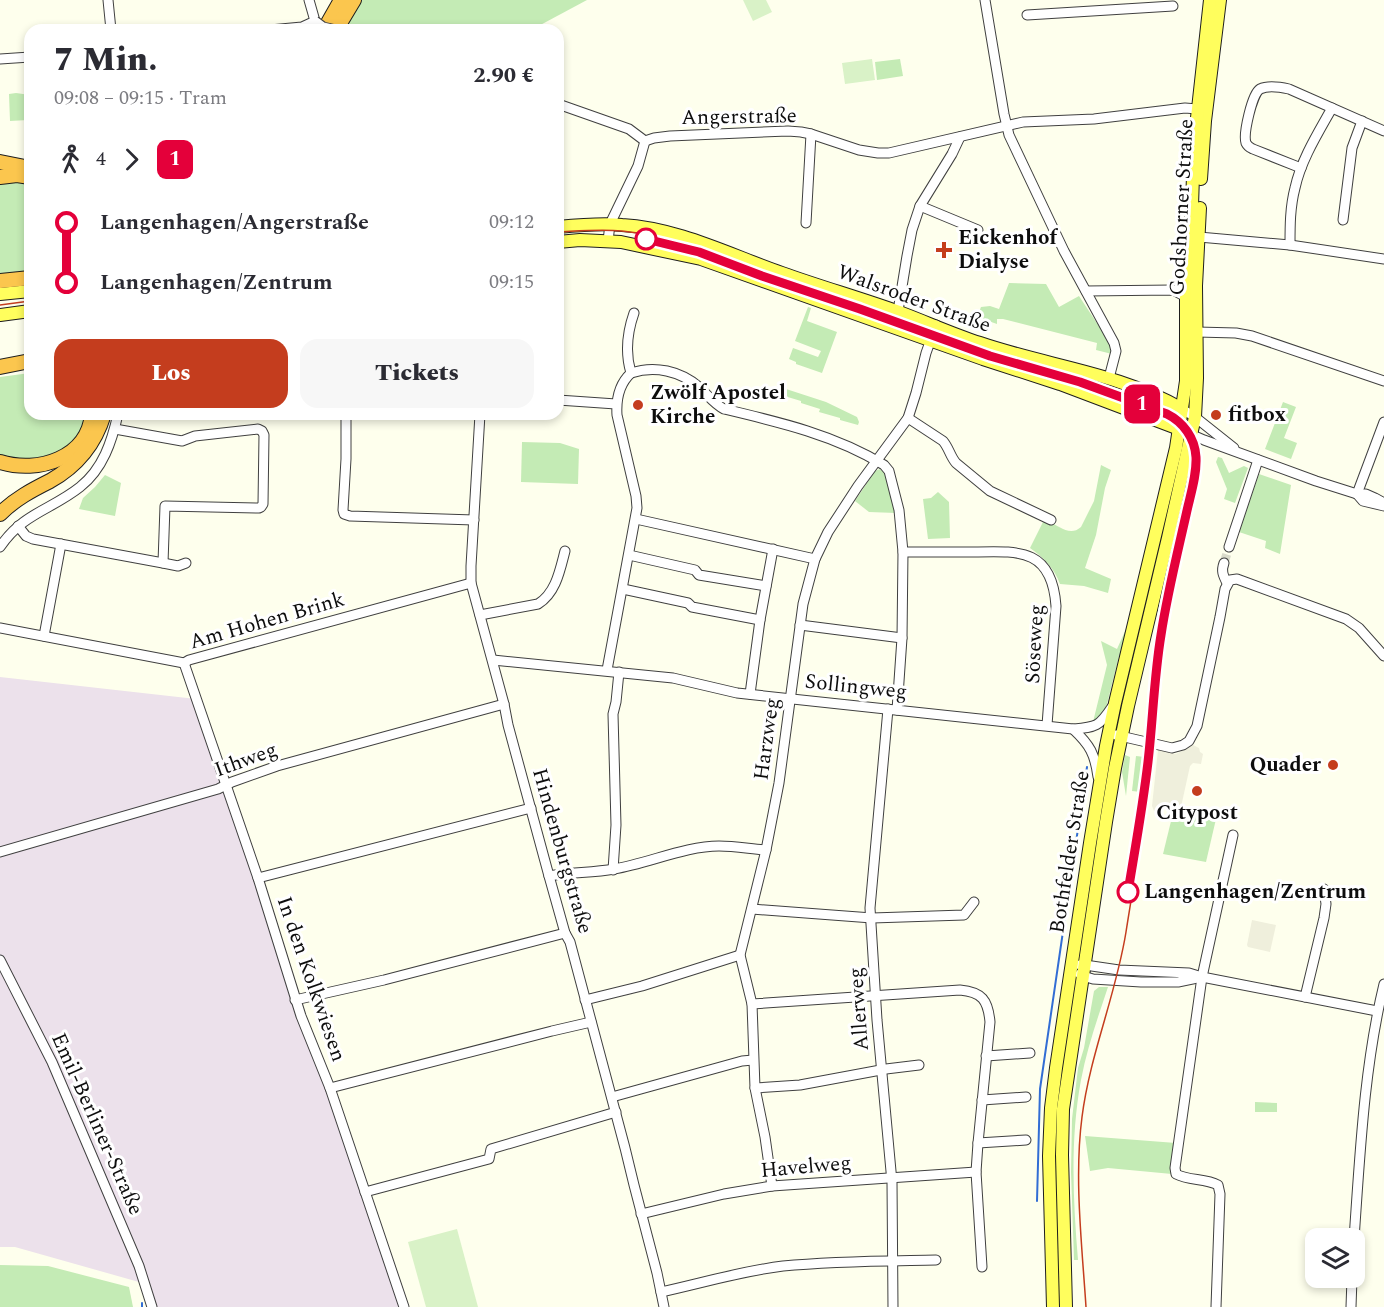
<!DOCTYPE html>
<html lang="de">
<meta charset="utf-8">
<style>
:root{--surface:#fff;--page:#f7f7f7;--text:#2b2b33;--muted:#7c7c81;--accent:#c43d1e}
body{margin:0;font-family:Spectral,serif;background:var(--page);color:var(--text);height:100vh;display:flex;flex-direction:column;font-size:22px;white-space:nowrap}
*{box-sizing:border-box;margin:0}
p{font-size:20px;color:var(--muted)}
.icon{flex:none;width:33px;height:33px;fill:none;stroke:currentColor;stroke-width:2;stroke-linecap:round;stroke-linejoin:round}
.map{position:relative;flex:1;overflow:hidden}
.details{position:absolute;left:24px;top:24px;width:540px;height:396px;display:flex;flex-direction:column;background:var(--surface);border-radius:18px;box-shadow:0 3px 9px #0003}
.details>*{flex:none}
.badge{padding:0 12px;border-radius:9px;font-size:21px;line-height:39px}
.controls{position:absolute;left:1305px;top:1228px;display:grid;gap:12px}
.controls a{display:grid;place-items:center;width:60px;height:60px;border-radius:12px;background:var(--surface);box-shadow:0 3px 9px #0003;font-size:30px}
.map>.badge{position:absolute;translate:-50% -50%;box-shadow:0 0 0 3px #fff}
.legs{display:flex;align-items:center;gap:9px;height:66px;padding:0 30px;font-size:20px}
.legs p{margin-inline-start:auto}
.head{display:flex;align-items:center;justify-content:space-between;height:102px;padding:0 30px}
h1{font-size:33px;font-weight:800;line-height:45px}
.action{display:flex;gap:12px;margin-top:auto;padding:12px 30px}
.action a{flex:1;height:69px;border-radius:18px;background:var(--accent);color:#fff;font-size:24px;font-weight:800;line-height:69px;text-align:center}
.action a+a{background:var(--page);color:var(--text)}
ul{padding:0 30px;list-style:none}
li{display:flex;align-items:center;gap:21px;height:60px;font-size:22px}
li i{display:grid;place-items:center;width:9px;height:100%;margin:0 8px;background:currentColor}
li i::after{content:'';width:15px;height:15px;margin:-8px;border:4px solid;border-radius:50%;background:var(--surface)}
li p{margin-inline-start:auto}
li:first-child i{background:linear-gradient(#0000 50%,currentColor 0)}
li:last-child i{background:linear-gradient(currentColor 50%,#0000 0)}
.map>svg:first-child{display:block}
</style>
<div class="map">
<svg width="1384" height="1307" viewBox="0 0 1384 1307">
<rect width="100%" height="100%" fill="#feffed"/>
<polygon fill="#ece1eb" points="0,677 196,699 404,1307 151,1307 146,1284 15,1247 0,1247"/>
<g fill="#c4ebb5">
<polygon points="362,0 587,0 531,30 355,30 345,27"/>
<polygon points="900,59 903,76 877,80 875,62"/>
<polygon points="16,93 30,95 29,109 25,109 25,116 29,117 28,120 10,121 9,94"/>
<polygon points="17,180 30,182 30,271 21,274 0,277 0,185"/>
<polygon points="1009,283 1046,284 1059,307 1079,296 1112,346 1112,354 1096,350 1097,343 1003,319 997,319 997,324 977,317 981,307 990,306 999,309"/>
<polygon points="808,307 811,308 807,321 837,332 822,373 796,364 796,362 789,359 793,348 818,357 821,351 795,341"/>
<polygon points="30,373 30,414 88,414 79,439 47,460 13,459 0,455 0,377"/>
<polygon points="783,388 826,402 857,417 859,422 858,425 840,420 840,418 819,412 820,409 801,403 801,401 781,395"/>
<polygon points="1283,402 1296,407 1284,438 1297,443 1291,459 1265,449"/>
<polygon points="522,442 560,443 579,449 578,484 521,482"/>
<polygon points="1218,457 1222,458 1229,473 1244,466 1248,468 1235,503 1224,499 1227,489 1216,462"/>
<path d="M1101,465L1111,470L1105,488L1096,535L1085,568L1111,579L1108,593L1084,586L1060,584C1054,568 1044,558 1030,548L1043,522L1048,521C1059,526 1070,537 1081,527L1094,501Z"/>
<polygon points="880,469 885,473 896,513 869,512 855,501 875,471"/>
<polygon points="1259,474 1291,485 1280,554 1265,548 1266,541 1239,532"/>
<polygon points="105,475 121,483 115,516 79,509 83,498 95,487"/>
<polygon points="938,492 949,502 950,538 928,539 923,499 931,498"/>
<polygon points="1126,629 1125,645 1119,656 1105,712 1093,722 1107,665 1101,641 1117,649"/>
<polygon points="1125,755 1130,757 1126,796 1122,772"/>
<polygon points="1136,756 1145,757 1141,792 1132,791"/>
<polygon points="1193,814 1216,819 1206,862 1163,854 1172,817"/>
<path d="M1099,987H1108C1098,1017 1087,1048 1081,1080C1070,1139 1073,1200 1078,1260H1074L1071,1172L1072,1119L1078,1068L1084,1048L1094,991Z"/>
<polygon points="1255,1102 1277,1103 1277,1112 1255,1112"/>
<polygon points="1085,1136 1176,1143 1172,1174 1108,1168 1090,1171"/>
<polygon points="0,1265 48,1266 129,1287 133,1307 0,1307"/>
</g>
<g fill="#d9f2c7">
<polygon points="743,0 766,0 772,12 753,21"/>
<polygon points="872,59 875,80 845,84 842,63"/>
<polygon points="457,1229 478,1307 426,1307 408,1242"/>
</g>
<g fill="#efefdc">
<polygon points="1193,745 1199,748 1200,752 1203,754 1201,764 1193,763 1190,766 1181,807 1172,805 1154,811 1152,806 1158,750 1176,754"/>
<polygon points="1252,920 1276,925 1270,952 1248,947 1247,945"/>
</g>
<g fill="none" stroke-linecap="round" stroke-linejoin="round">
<g stroke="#326dd4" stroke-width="2">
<polyline points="1037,1201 1040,1089 1087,767"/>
<polyline points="142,1303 142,1307"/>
</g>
<polyline stroke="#dadbcb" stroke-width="9" stroke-dasharray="9 4.5" stroke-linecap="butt" points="1224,563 1229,547"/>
<defs>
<g id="minor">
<polyline points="108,0 111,30"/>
<polyline points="985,0 1004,114 1009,135 1064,251 1114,343 1116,351 1109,378"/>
<polyline points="1027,15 1173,6"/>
<polyline points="270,30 302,27 315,21 309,0"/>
<polyline points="0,59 30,57"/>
<polyline points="558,104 629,129 645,141"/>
<polyline points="645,141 654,138 670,136 788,131 801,132 811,134 859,150 878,153 889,153 1023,122 1094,119 1185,108 1197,109"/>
<path d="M1301,168L1253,149C1249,147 1248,147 1246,143C1243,134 1252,94 1260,89C1268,85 1280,87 1289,89L1384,131"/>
<polyline points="920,206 978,230"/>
<polyline points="1343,220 1352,148 1362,121"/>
<polyline points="806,223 811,134"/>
<polyline points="1199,237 1290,245 1384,259"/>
<polyline points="608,241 610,224 638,166 645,141"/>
<path d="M1290,245C1290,226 1290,207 1295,188C1301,160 1318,133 1332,108"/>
<polyline points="1086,291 1173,290 1186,297"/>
<polyline points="898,311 907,256 912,230 920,206 952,154 960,137"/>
<polyline points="1197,332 1236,333 1252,336 1384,381"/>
<path d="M631,373C655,365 680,371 699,387C708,395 714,404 724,409C779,422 835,435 884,465L889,471L899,510L903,552L902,638L897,710"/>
<polyline points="558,400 616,404"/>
<polyline points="1182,409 1195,417 1234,448"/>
<polyline points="346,414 346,459 343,510 344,514 350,516 474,520"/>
<polyline points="480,414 471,566 471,583 504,704 508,725 549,876 565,933 570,942 625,1148 634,1185 657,1273 664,1307"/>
<path d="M908,418L943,441C949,448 950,456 956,463L990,491L1051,520"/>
<polyline points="115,429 182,441 195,436 258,429 262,431 264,435 263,504 261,507 259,508 165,506 163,563"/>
<polyline points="1179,429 1204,440 1316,481 1357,494 1366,494 1375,498 1384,503"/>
<polyline points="1357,494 1384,422"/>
<polyline points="1357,494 1363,501 1384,506"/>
<polyline points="636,519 815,559"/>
<polyline points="18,526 26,536 33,539 163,563 178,566 186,563"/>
<path d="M0,547C23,513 51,510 80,487C103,469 112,441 118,414"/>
<polyline points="1229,547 1258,460"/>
<path d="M903,552C926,552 950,552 973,552C1019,551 1052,548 1056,606L1047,725"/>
<polyline points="629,555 695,570 699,575 766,586"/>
<path d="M1224,563C1221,571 1223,575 1227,583"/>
<polyline points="623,589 688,603 692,607 760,620"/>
<path d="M480,615L538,604C556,593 560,570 565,551"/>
<polyline points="800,625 902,638"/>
<polyline points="0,628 184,663 189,660 471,583"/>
<polyline points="44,636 61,544"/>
<path d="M493,660L673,678L737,693L1073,729C1096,727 1099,727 1112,707"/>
<polyline points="184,663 258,878 301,1016 330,1088 404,1307"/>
<path d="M607,670L637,508L636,496L617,415C616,399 619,384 631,373C625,353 627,333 634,313"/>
<polyline points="750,694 760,620 773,549"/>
<polyline points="888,709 870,908 877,1020 892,1182 893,1307"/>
<path d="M1073,729C1090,745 1095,754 1098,777"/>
<polyline points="1116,735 1172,748 1183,745 1189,741 1197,726 1201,707 1220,617 1225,589 1230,580 1237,579 1346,619 1359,628 1384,656"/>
<polyline points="0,852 218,789 232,782 277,766 504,704"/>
<polyline points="613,870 616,825 613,714 616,702 619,672"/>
<path d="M549,876C571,872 593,873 614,869C649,863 686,846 719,846C735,846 751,849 766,850"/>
<polyline points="258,878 531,808"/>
<polyline points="752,909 872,918 964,915 974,902"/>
<polyline points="0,960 52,1062 139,1266 152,1307"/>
<polyline points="1080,965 1085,965 1119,970 1189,973 1202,977 1377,1011"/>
<polyline points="1080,974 1083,976 1093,979 1141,982 1178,982 1202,977"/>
<polyline points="1305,997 1324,918 1326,904 1324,889"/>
<polyline points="295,1000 384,980 565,933"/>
<polyline points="585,1000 642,986 740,955"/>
<path d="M752,1004L960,990C982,992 988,1000 990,1022L978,1143L976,1172L982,1267"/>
<polyline points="986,1056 1030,1053"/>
<polyline points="330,1088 552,1031 591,1022"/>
<polyline points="755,1088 800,1085 886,1069 919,1065"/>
<polyline points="612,1097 742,1061 753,1060"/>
<polyline points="982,1100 1026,1097"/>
<polyline points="978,1143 1026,1140"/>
<polyline points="772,1186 765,1137 755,1088 752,1004 740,955 766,850 779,783 803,604 815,559 828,532 858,486 908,418 916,393 926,353 936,325"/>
<polyline points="365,1192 489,1159 491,1149 616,1112"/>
<polyline points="641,1214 724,1194 772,1186 976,1172"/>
<path d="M1354,1239C1360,1154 1364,1067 1384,984"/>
<path d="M661,1292C702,1283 742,1271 783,1266C834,1261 885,1261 936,1260"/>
<path d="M1216,1307L1220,1194L1218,1185C1205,1178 1189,1181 1176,1174L1175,1168L1202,977L1233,835"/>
<polyline points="1351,1307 1352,1278"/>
</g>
<g id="major">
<polyline points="1201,179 1205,121 1220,0"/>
<path d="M558,227C579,225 601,223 622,225C678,228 730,255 782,273C821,287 860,298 899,312C926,322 952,334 980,343C1047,366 1120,373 1182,409"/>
<polyline points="558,242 580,240 621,242 701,259 983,359 1060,384 1179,429"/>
<polyline points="0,294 30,291"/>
<polyline points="0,315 30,311"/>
<polyline points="1053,1307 1049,1156 1051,1108 1056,1068 1090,843 1106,746 1115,703 1176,448 1186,381 1186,297 1192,206 1194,145 1210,0"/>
<polyline points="1066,1307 1062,1155 1063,1109 1106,822 1115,768 1128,706 1168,538 1195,417 1197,378 1196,286 1200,208"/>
</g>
<g id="highway">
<polyline points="324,30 341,0"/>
<polyline points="336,30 354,0"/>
<polyline points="0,162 30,168"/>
<polyline points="0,177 17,175 30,177"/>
<polyline points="0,281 30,278"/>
<polyline points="0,367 30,361"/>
<path d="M0,462C38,474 88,458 92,414"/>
<path d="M0,514C15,499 32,490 50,481C77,466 95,444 104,414"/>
</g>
</defs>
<use href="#minor" stroke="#404040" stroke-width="11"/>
<use href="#major" stroke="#1e1e1e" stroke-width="14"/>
<use href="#highway" stroke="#1e1e1e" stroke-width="16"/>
<use href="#minor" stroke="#fff" stroke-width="9"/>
<use href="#major" stroke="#fffe5d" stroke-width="12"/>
<use href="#highway" stroke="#fbc64e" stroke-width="14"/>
<g stroke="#c43d1e" stroke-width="1.5">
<path d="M558,232C579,231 600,229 622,231C673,236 721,258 769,275C801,286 833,294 864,306C907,321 949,340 992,353C1036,367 1080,378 1123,393C1141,399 1161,404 1177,415C1197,429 1201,449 1200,471C1190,526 1174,580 1165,635C1158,677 1157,719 1152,762C1145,819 1135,875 1126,932C1116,995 1090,1054 1082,1117C1074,1178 1082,1245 1086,1307"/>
<polyline points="0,305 30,301"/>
</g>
<defs>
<polyline id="minor-bridge" points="315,21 323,27 336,30"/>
</defs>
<use href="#minor-bridge" stroke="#404040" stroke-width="11" stroke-linecap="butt"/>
<use href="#minor-bridge" stroke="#fff" stroke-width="9"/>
</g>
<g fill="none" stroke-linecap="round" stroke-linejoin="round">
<defs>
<path id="line-1" d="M646,239L699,252L762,276L860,309L990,356L1080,382L1167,414C1183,422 1195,438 1196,457C1197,476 1190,496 1186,515C1177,555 1167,595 1161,635C1154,677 1153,719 1148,762C1143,805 1135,849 1128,892"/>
</defs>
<use href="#line-1" stroke="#fff" stroke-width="14"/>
<use href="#line-1" stroke="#e4003a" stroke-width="9"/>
</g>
<g fill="#fff" stroke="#e4003a" stroke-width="3">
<circle cx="646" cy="239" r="10"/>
<circle cx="1128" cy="892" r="10"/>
</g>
<g fill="#c43d1e" stroke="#fff" stroke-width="2">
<path d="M941 241h6v6h6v6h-6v6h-6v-6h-6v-6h6z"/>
<circle cx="638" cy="405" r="6"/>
<circle cx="1216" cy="415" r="6"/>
<circle cx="1333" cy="765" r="6"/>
<circle cx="1197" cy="791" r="6"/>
</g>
<g text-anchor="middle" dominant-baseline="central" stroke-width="6" stroke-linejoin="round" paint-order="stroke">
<g font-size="21" fill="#0d0d0d" stroke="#fff">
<text transform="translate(739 117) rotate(-1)">Angerstraße</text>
<text transform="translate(1182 207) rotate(-87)">Godshorner Straße</text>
<text transform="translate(914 299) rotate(20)">Walsroder Straße</text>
<text transform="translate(267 621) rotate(-16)">Am Hohen Brink</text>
<text transform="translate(1035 644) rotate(-87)">Söseweg</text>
<text transform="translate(856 687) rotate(6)">Sollingweg</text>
<text transform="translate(767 739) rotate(-82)">Harzweg</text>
<text transform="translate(246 760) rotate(-20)">Ithweg</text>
<text transform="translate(562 851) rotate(74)">Hindenburgstraße</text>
<text transform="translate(1070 852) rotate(-81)">Bothfelder Straße</text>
<text transform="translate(311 979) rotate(71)">In den Kolkwiesen</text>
<text transform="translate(859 1009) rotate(-94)">Allerweg</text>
<text transform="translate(97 1124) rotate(66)">Emil-Berliner-Straße</text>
<text transform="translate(806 1167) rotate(-5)">Havelweg</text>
</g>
<g font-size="21" font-weight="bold" fill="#0d0d0d" stroke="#fff" text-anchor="start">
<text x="958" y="238">Eickenhof<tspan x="958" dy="24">Dialyse</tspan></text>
<text x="650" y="393">Zwölf Apostel<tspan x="650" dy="24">Kirche</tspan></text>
<text x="1228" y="415">fitbox</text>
<text x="1321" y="765" text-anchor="end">Quader</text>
<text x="1197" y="813" text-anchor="middle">Citypost</text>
</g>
<g font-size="21" font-weight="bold" fill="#0d0d0d" stroke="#fff" text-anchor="start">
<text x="1144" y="892">Langenhagen/Zentrum</text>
</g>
</g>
</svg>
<div class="controls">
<a><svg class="icon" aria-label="layers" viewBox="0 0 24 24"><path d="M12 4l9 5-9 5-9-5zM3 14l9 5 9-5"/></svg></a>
</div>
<b class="badge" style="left:1142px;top:404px;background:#e4003a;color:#fff">1</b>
<section class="details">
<div class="head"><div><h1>7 Min.</h1><p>09:08 – 09:15 · Tram</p></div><b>2.90 €</b></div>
<div class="legs"><svg class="icon" aria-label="walk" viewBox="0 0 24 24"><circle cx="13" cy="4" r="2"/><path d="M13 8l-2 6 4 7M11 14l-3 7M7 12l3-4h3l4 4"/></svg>4<svg class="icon" aria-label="forward" viewBox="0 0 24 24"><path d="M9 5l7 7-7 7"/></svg><b class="badge" style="background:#e4003a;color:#fff">1</b></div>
<ul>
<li><i style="color:#e4003a"></i><b>Langenhagen/Angerstraße</b><p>09:12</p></li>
<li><i style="color:#e4003a"></i><b>Langenhagen/Zentrum</b><p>09:15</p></li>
</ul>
<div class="action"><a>Los</a><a>Tickets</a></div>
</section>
</div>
